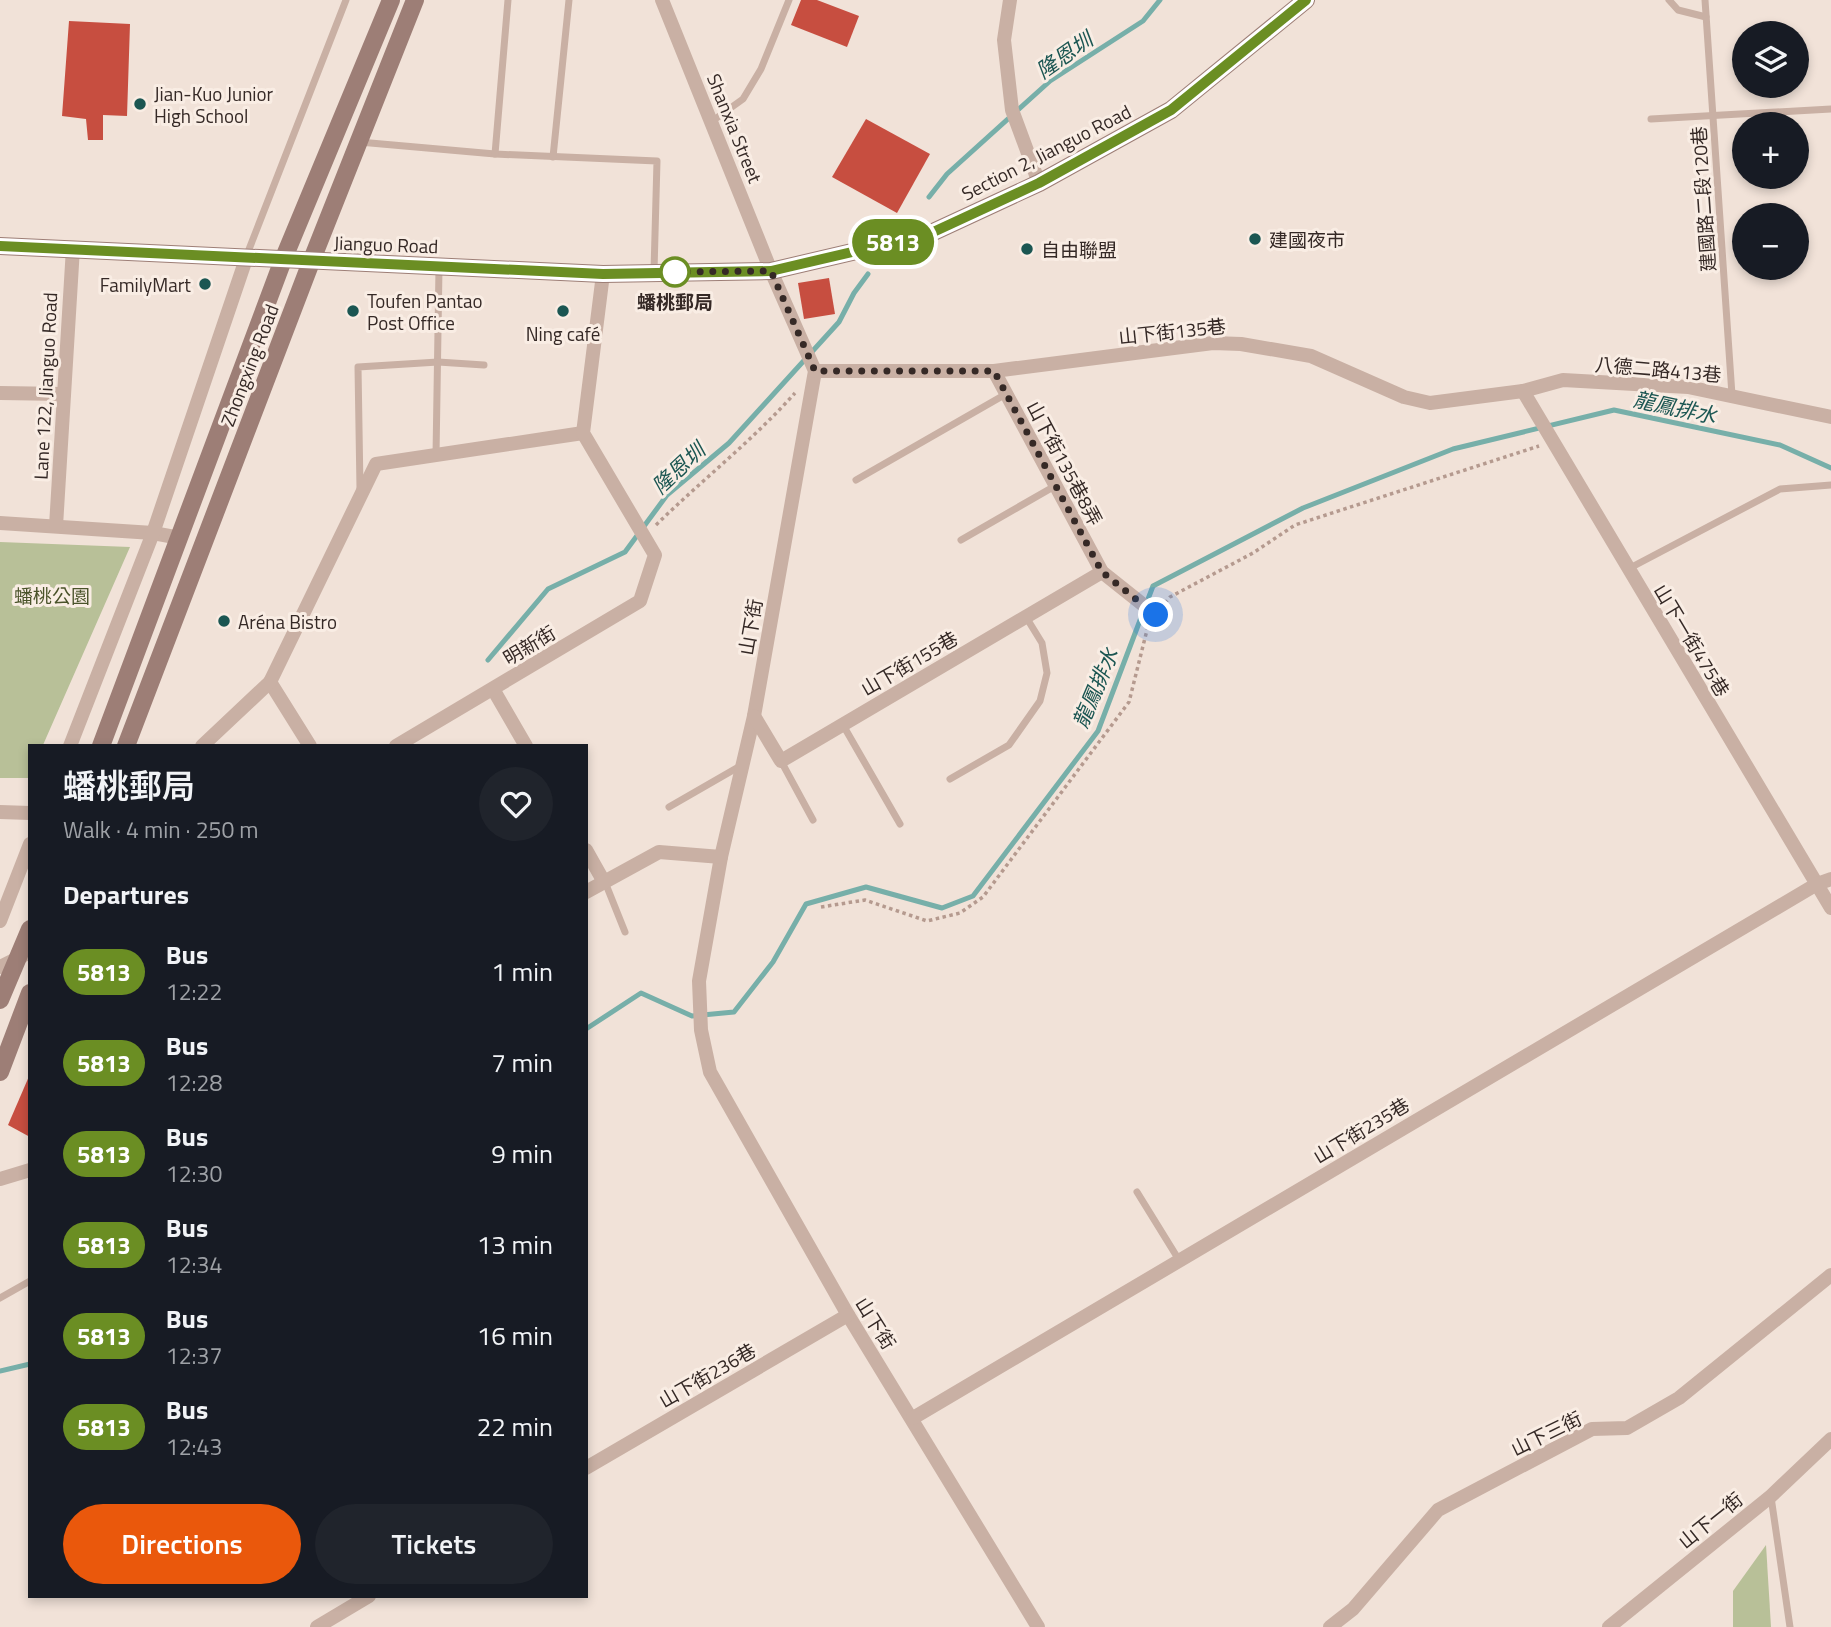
<!DOCTYPE html>
<meta charset="utf-8">
<style>
:root{--surface:#171b24;--page:#20242c;--text:#f1f3f6;--muted:#9ea1a6;--accent:#ea580c}
body{margin:0;font-family:"Titillium Web","Noto Sans TC",sans-serif;background:var(--page);color:var(--text);height:100vh;display:flex;flex-direction:column;font-size:26px;white-space:nowrap}
*{box-sizing:border-box;margin:0}
p{font-size:23px;color:var(--muted)}
.icon{flex:none;width:38px;height:38px;fill:none;stroke:currentColor;stroke-width:2;stroke-linecap:round;stroke-linejoin:round}
.map{position:relative;flex:1;overflow:hidden}
.drawer{position:absolute;left:28px;top:744px;width:560px;height:854px;display:flex;flex-direction:column;background:var(--surface);border-radius:0px;box-shadow:0 4px 10px #0003}
.drawer>*{flex:none}
.badge{padding:0 14px;border-radius:23px;font-size:24px;line-height:46px}
.fabs{position:absolute;left:1732px;top:21px;display:grid;gap:14px}
.fabs a{display:grid;place-items:center;width:77px;height:77px;border-radius:50%;background:var(--surface);box-shadow:0 4px 10px #0003;font-size:35px}
.you{position:absolute;width:35px;height:35px;margin:-18px;border:5px solid #fff;border-radius:50%;background:#1a73e8;box-shadow:0 0 0 10px #1a73e833}
.map>.badge{position:absolute;translate:-50% -50%;box-shadow:0 0 0 4px #fff}
h2{padding:0 35px;font-size:26px;line-height:63px}
.round{display:grid;place-items:center;flex:none;width:74px;height:74px;border-radius:37px;background:var(--page)}
.summary{display:flex;align-items:center;justify-content:space-between;height:119px;padding:0 35px}
h1{font-size:33px;font-weight:600;line-height:52px}
.cta{display:flex;gap:14px;margin-top:auto;padding:14px 35px}
.cta a{flex:1;height:80px;border-radius:42px;background:var(--accent);color:#fff;font-size:28px;font-weight:600;line-height:80px;text-align:center}
.cta a+a{background:var(--page);color:var(--text)}
ul{padding:0;list-style:none}
li{display:flex;align-items:center;gap:21px;height:91px;padding:0 35px}
li div{flex:1}
li b{display:block;font-size:26px}
li em{font-style:normal}
li .badge{min-width:77px;font-weight:700;text-align:center}
.map>svg:first-child{display:block}
</style>
<div class="map">
<svg width="1831" height="1627" viewBox="0 0 1831 1627">
<rect width="100%" height="100%" fill="#f1e2d8"/>
<g fill="#b8c098">
<polygon points="0,542 130,547 43,745 30,746 29,778 0,778"/>
<polygon points="1766,1545 1771,1627 1733,1627 1733,1591"/>
</g>
<g fill="none" stroke-linecap="round" stroke-linejoin="round">
<g stroke="#77afa9" stroke-width="5">
<polyline points="929,197 947,174 1050,81 1143,21 1160,0"/>
<polyline points="488,660 548,589 625,552 667,495 729,443 839,322 854,293 868,274"/>
<polyline points="586,1029 641,993 692,1016 734,1012 773,962 806,904 866,887 942,908 973,896 1098,731 1153,586 1303,508 1453,449 1614,410 1780,445 1831,468"/>
<polyline points="0,1371 30,1364"/>
</g>
</g>
<g fill="#c74e40">
<polygon points="801,0 817,0 859,16 847,47 791,25"/>
<polygon points="69,21 130,24 127,116 103,115 103,140 88,140 86,119 62,116"/>
<polygon points="866,119 930,154 897,213 832,177"/>
<polygon points="829,278 835,314 804,319 798,283"/>
<polygon points="30,1074 30,1137 8,1125"/>
</g>
<g fill="none" stroke-linecap="round" stroke-linejoin="round">
<g stroke="#b59a8f" stroke-width="3.5" stroke-dasharray="3.5 3.5" stroke-linecap="butt">
<path d="M656,525C702,480 752,441 795,393"/>
<polyline points="1165,603 1170,597 1253,553 1295,525 1539,446"/>
<polyline points="821,907 865,900 927,921 960,913 983,897 1129,702 1148,626"/>
</g>
<g stroke="#c9b0a4" stroke-width="7">
<polyline points="1669,0 1678,10 1706,17"/>
<polyline points="1705,0 1732,395"/>
<polyline points="1651,119 1831,109"/>
<polyline points="711,122 743,99 761,69 789,0"/>
<polyline points="359,142 495,154 657,161 654,271"/>
<polyline points="495,154 508,0"/>
<polyline points="553,157 569,0"/>
<polyline points="246,257 346,0"/>
<polyline points="436,455 439,268"/>
<polyline points="856,480 1006,394"/>
<polyline points="360,489 358,367 438,362 484,365"/>
<polyline points="961,540 1055,486"/>
<polyline points="1628,569 1780,489 1831,485"/>
<polyline points="843,725 900,824"/>
<polyline points="781,761 813,820"/>
<polyline points="950,779 1009,745 1040,701 1047,673 1042,643 1026,617"/>
<polyline points="669,807 742,765"/>
<polyline points="605,882 625,932"/>
<polyline points="1137,1192 1179,1260"/>
<polyline points="0,1298 30,1281"/>
<polyline points="1771,1497 1790,1627"/>
</g>
<g stroke="#c9b0a4" stroke-width="14">
<polyline points="662,0 771,271 815,371 754,716 721,857 699,981 701,1030 710,1072 848,1315 1038,1627"/>
<polyline points="1010,0 1004,40 1012,110 1039,183"/>
<polyline points="815,371 994,371 1213,343 1241,344 1311,356 1404,397 1430,403 1523,391 1563,380 1688,387 1831,417"/>
<polyline points="994,371 1102,572 1156,615"/>
<polyline points="1523,391 1831,908"/>
<polyline points="0,393 64,394"/>
<polyline points="0,523 153,533 180,538"/>
<polyline points="56,526 73,248"/>
<polyline points="270,682 310,746"/>
<polyline points="493,689 526,746"/>
<polyline points="754,716 781,761 1102,572"/>
<polyline points="70,746 153,533 246,259"/>
<polyline points="202,746 270,682 376,464 583,433"/>
<polyline points="396,746 640,601 655,555 583,433 603,274"/>
<polyline points="0,812 30,813"/>
<polyline points="586,850 604,882"/>
<polyline points="586,892 659,852 721,857"/>
<polyline points="0,921 30,844"/>
<polyline points="0,967 30,952"/>
<polyline points="0,1179 30,1170"/>
<polyline points="913,1418 1817,884 1831,879"/>
<polyline points="586,1468 848,1315"/>
<polyline points="317,1627 369,1596"/>
<polyline points="1330,1627 1353,1609 1438,1510 1592,1429 1627,1428 1679,1398 1831,1275"/>
<polyline points="1609,1627 1770,1497 1831,1439"/>
</g>
<g stroke="#9d7e76" stroke-width="18">
<polyline points="0,246 603,274 771,271 929,234 1039,183 1171,110 1306,0"/>
<polyline points="101,746 283,260 391,0"/>
<polyline points="126,746 311,262 415,0"/>
<polyline points="0,1000 30,929"/>
<polyline points="0,1072 30,993"/>
</g>
</g>
<g fill="none" stroke-linecap="round" stroke-linejoin="round">
<defs>
<polyline id="line" points="0,246 603,274 771,271 929,234 1039,183 1171,110 1306,0"/>
</defs>
<use href="#line" stroke="#fff" stroke-width="16"/>
<use href="#line" stroke="#6b8e23" stroke-width="10"/>
<polyline stroke="#352926" stroke-width="7" stroke-dasharray="0 12.6" points="675,272 771,271 815,371 994,371 1102,572 1156,615"/>
</g>
<g fill="#1b5652" stroke="#f9ede4" stroke-width="2.5">
<circle cx="140" cy="104" r="7"/>
<circle cx="1255" cy="239" r="7"/>
<circle cx="1027" cy="249" r="7"/>
<circle cx="205" cy="284" r="7"/>
<circle cx="353" cy="311" r="7"/>
<circle cx="563" cy="311" r="7"/>
<circle cx="224" cy="621" r="7"/>
</g>
<circle fill="#fff" stroke="#6b8e23" stroke-width="3.5" cx="675" cy="272" r="14"/>
<g text-anchor="middle" dominant-baseline="central" stroke-width="6" stroke-linejoin="round" paint-order="stroke">
<g font-size="19" fill="#352926" stroke="#f9ede4" text-anchor="start">
<text x="154" y="93">Jian-Kuo Junior<tspan x="154" dy="22">High School</tspan></text>
<text x="1269" y="239">建國夜市</text>
<text x="1041" y="249">自由聯盟</text>
<text x="191" y="284" text-anchor="end">FamilyMart</text>
<text x="367" y="300">Toufen Pantao<tspan x="367" dy="22">Post Office</tspan></text>
<text x="563" y="333" text-anchor="middle">Ning café</text>
<text x="238" y="621">Aréna Bistro</text>
</g>
<g font-size="19" fill="#352926" stroke="#f9ede4">
<text transform="translate(735 128) rotate(68)">Shanxia Street</text>
<text transform="translate(1046 152) rotate(-27)">Section 2, Jianguo Road</text>
<text transform="translate(1703 199) rotate(-94)">建國路二段120巷</text>
<text transform="translate(386 244) rotate(2)">Jianguo Road</text>
<text transform="translate(1172 331) rotate(-6)">山下街135巷</text>
<text transform="translate(249 365) rotate(-69)">Zhongxing Road</text>
<text transform="translate(1658 369) rotate(5)">八德二路413巷</text>
<text transform="translate(45 386) rotate(-87)">Lane 122, Jianguo Road</text>
<text transform="translate(1065 463) rotate(62)">山下街135巷8弄</text>
<text transform="translate(750 627) rotate(-80)">山下街</text>
<text transform="translate(1692 640) rotate(59)">山下一街475巷</text>
<text transform="translate(529 645) rotate(-31)">明新街</text>
<text transform="translate(909 663) rotate(-30)">山下街155巷</text>
<text transform="translate(1361 1130) rotate(-31)">山下街235巷</text>
<text transform="translate(876 1323) rotate(58)">山下街</text>
<text transform="translate(707 1375) rotate(-30)">山下街236巷</text>
<text transform="translate(1546 1433) rotate(-26)">山下三街</text>
<text transform="translate(1710 1520) rotate(-39)">山下一街</text>
</g>
<g font-size="19" font-weight="bold" fill="#352926" stroke="#f9ede4">
<text x="675" y="301">蟠桃郵局</text>
</g>
<g font-size="19" fill="#4a532a" stroke="#f9ede4">
<text x="52" y="595">蟠桃公園</text>
</g>
<g font-size="21" font-style="italic" fill="#1b5652" stroke="#f9ede4">
<text transform="translate(1064 55) rotate(-35)">隆恩圳</text>
<text transform="translate(1675 407) rotate(12)">龍鳳排水</text>
<text transform="translate(678 468) rotate(-43)">隆恩圳</text>
<text transform="translate(1095 688) rotate(-67)">龍鳳排水</text>
</g>
</g>
</svg>
<div class="fabs">
<a><svg class="icon" aria-label="layers" viewBox="0 0 24 24"><path d="M12 4l9 5-9 5-9-5zM3 14l9 5 9-5"/></svg></a>
<a>+</a>
<a>−</a>
</div>
<div class="you" style="left:1156px;top:615px"></div>
<b class="badge" style="left:893px;top:242px;background:#6b8e23;color:#fff">5813</b>
<section class="drawer">
<div class="summary"><div><h1>蟠桃郵局</h1><p>Walk · 4 min · 250 m</p></div><a class="round"><svg class="icon" aria-label="heart" viewBox="0 0 24 24"><path d="M12 20l-8-8c-3-5 5-10 8-4 3-6 11-1 8 4z"/></svg></a></div>
<h2>Departures</h2>
<ul>
<li><span class="badge" style="background:#6b8e23;color:#fff">5813</span><div><b>Bus</b><p>12:22</p></div><em>1 min</em></li>
<li><span class="badge" style="background:#6b8e23;color:#fff">5813</span><div><b>Bus</b><p>12:28</p></div><em>7 min</em></li>
<li><span class="badge" style="background:#6b8e23;color:#fff">5813</span><div><b>Bus</b><p>12:30</p></div><em>9 min</em></li>
<li><span class="badge" style="background:#6b8e23;color:#fff">5813</span><div><b>Bus</b><p>12:34</p></div><em>13 min</em></li>
<li><span class="badge" style="background:#6b8e23;color:#fff">5813</span><div><b>Bus</b><p>12:37</p></div><em>16 min</em></li>
<li><span class="badge" style="background:#6b8e23;color:#fff">5813</span><div><b>Bus</b><p>12:43</p></div><em>22 min</em></li>
</ul>
<div class="cta"><a>Directions</a><a>Tickets</a></div>
</section>
</div>
